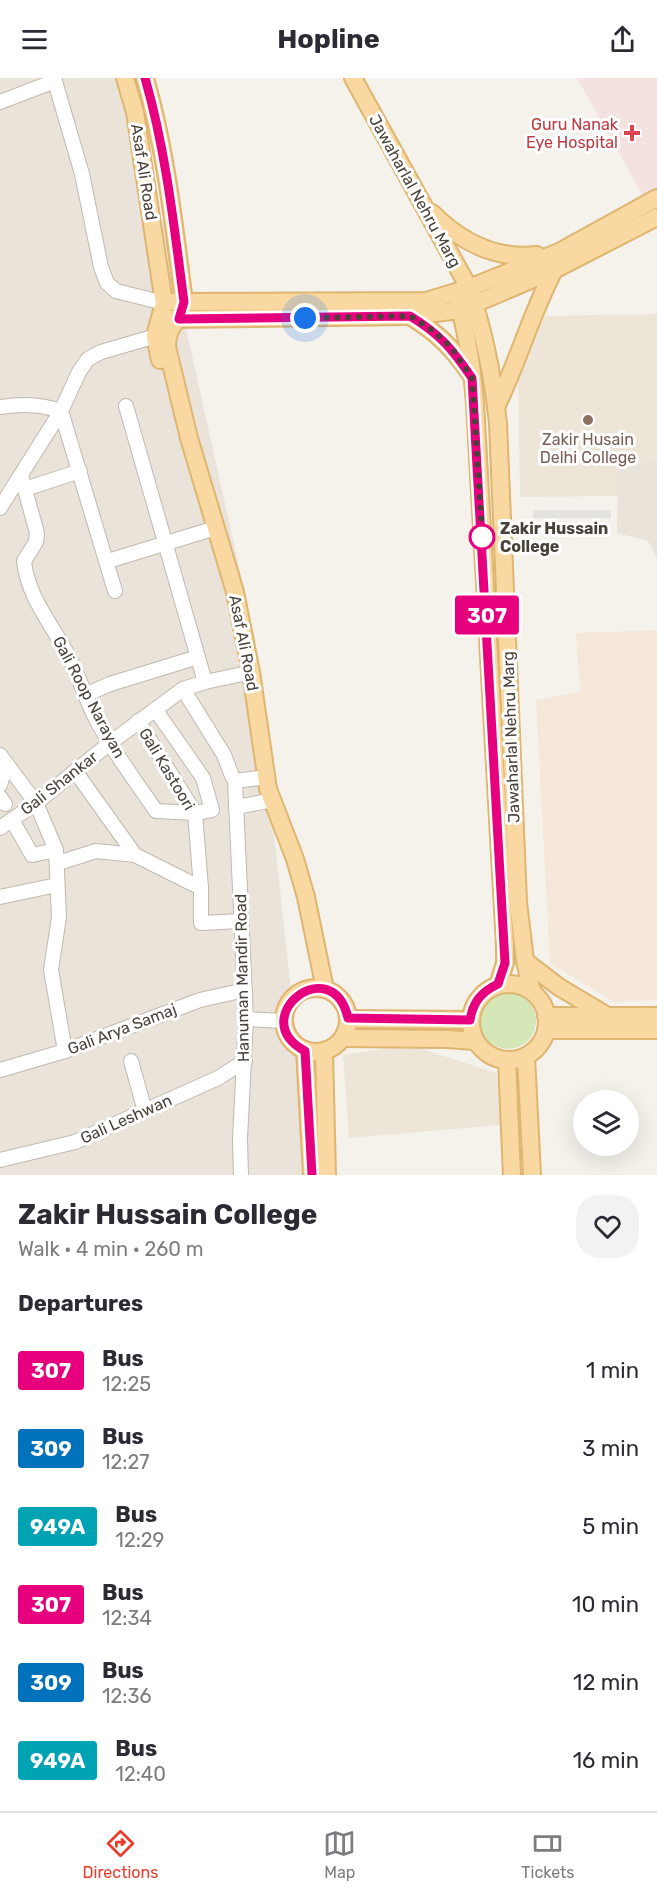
<!DOCTYPE html>
<meta charset="utf-8">
<style>
:root{--surface:#fff;--page:#f2f2f3;--text:#2b2b33;--muted:#7c7c81;--line:#e1e1e2;--accent:#ee3a2a}
body{margin:0;font-family:Rubik,sans-serif;background:var(--page);color:var(--text);height:100vh;display:flex;flex-direction:column;font-size:22px;white-space:nowrap}
*{box-sizing:border-box;margin:0}
p{font-size:20px;color:var(--muted)}
.icon{flex:none;width:33px;height:33px;fill:none;stroke:currentColor;stroke-width:2;stroke-linecap:round;stroke-linejoin:round}
.map{position:relative;height:1097px;overflow:hidden}
.panel{display:flex;flex-direction:column;background:var(--surface);flex:1}
.panel>*{flex:none}
.badge{padding:0 12px;border-radius:4px;font-size:21px;line-height:39px}
.controls{position:absolute;left:573px;top:1012px;display:grid;gap:12px}
.controls a{display:grid;place-items:center;width:66px;height:66px;border-radius:50%;background:var(--surface);box-shadow:0 6px 24px #0002;font-size:30px}
.you{position:absolute;width:30px;height:30px;margin:-15px;border:4px solid #fff;border-radius:50%;background:#1a73e8;box-shadow:0 0 0 9px #1a73e833}
.map>.badge{position:absolute;translate:-50% -50%;box-shadow:0 0 0 3px #fff}
h2{padding:0 18px;font-size:22px;line-height:54px}
.round{display:grid;place-items:center;flex:none;width:63px;height:63px;border-radius:24px;background:var(--page)}
.summary{display:flex;align-items:center;justify-content:space-between;height:102px;padding:0 18px}
h1{font-size:28px;font-weight:700;line-height:45px}
ul{padding:0;list-style:none}
li{display:flex;align-items:center;gap:18px;height:78px;padding:0 18px}
li div{flex:1}
li b{display:block;font-size:22px}
li em{font-style:normal}
li .badge{min-width:66px;font-weight:700;text-align:center}
header{display:flex;justify-content:space-between;align-items:center;height:78px;padding:0 18px;background:var(--surface);font-size:27px;font-weight:700}
.tabs{display:flex;justify-content:space-around;align-items:center;height:84px;border-top:2px solid var(--line);background:var(--surface);font-size:16px;color:var(--muted)}
.tabs a{display:grid;justify-items:center;gap:3px}
.tabs .selected{color:var(--accent)}
.map>svg:first-child{display:block}
</style>
<header><svg class="icon" aria-label="menu" viewBox="0 0 24 24"><path d="M4 6h16M4 12h16M4 18h16"/></svg>Hopline<svg class="icon" aria-label="share" viewBox="0 0 24 24"><path d="M12 15V3M7 8l5-5 5 5M5 13v7h14v-7"/></svg></header>
<div class="map">
<svg width="657" height="1097" viewBox="0 0 657 1097">
<rect width="100%" height="100%" fill="#f5f2ec"/>
<g fill="#e9e3da">
<polygon points="0,0 121,0 152,96 251,543 311,1097 0,1097"/>
<polygon points="657,380 657,481 648,463 617,455 618,391"/>
</g>
<polygon fill="#f5e7d9" points="657,552 657,922 614,924 550,885 536,622 580,614 576,555"/>
<g fill="#ede5d7">
<polygon points="657,236 657,380 618,391 618,418 520,419 518,304 545,238"/>
<polygon points="409,967 497,995 501,1047 349,1060 343,977"/>
</g>
<polygon fill="#f4e2e1" points="577,0 657,0 657,110 643,118"/>
<circle fill="#d5e6b7" cx="508" cy="943" r="28"/>
<rect fill="#e4e2e0" x="533" y="432" width="78" height="8"/>
<g fill="none" stroke-linecap="round" stroke-linejoin="round">
<defs>
<g id="minor">
<polyline points="54,0 82,96 101,189 107,205 116,213 164,225"/>
<polyline points="0,24 55,3"/>
<polyline points="126,328 205,604"/>
<path d="M0,329C22,326 40,326 61,333L115,513"/>
<path d="M21,397L37,455L36,464L24,483C28,518 48,541 64,570C77,591 83,615 94,637C111,671 135,702 156,733L195,735L212,732L203,700L155,631"/>
<polyline points="25,411 80,393"/>
<polyline points="0,430 61,333 79,294 88,281 101,274 163,256"/>
<polyline points="108,483 209,452"/>
<polyline points="183,611 224,677 232,698"/>
<polyline points="85,617 110,606 198,579"/>
<polyline points="138,643 195,735 201,810"/>
<polyline points="0,677 36,725 56,772 59,839 51,892 65,973"/>
<polyline points="75,693 135,777"/>
<polyline points="0,707 6,686"/>
<polyline points="0,719 5,726"/>
<polyline points="236,729 263,724"/>
<polyline points="12,742 32,777 56,772"/>
<polyline points="0,750 36,725 110,665 183,611 205,604 243,596"/>
<polyline points="58,785 96,773 135,777 201,810 201,845 241,843"/>
<polyline points="0,819 57,807"/>
<polyline points="246,941 284,943"/>
<polyline points="131,983 145,1033"/>
<polyline points="0,992 65,973 200,922 245,912"/>
<polyline points="0,1082 75,1064 218,1000 245,983"/>
<polyline points="241,1097 240,1061 246,941 235,703 259,700"/>
</g>
<g id="major">
<polyline points="125,0 135,34 164,225 155,258 160,282"/>
<path d="M145,0C166,73 174,148 184,224C180,246 167,245 167,269L189,360L235,514L251,594L268,711L295,781L306,819L325,911"/>
<path d="M353,0L469,210C484,253 493,300 498,345L518,824L525,883L532,913"/>
<path d="M432,135C461,164 495,182 537,177"/>
<path d="M455,215C467,250 472,288 475,325L505,868V885L498,907"/>
<polyline points="174,224 426,223 469,210 559,174 657,120"/>
<path d="M410,238C437,255 451,268 469,294"/>
<polyline points="170,241 410,238 460,232 554,192 657,139"/>
<path d="M496,329C518,284 531,236 554,192"/>
<polyline points="525,883 559,909 606,937"/>
<circle cx="509" cy="944" r="38"/>
<circle cx="316" cy="942" r="32"/>
<polyline points="546,938 657,938"/>
<polyline points="348,941 470,942"/>
<polyline points="546,952 657,952"/>
<polyline points="343,960 447,961 475,963"/>
<polyline points="305,973 312,1097"/>
<polyline points="324,974 327,1097"/>
<polyline points="526,978 532,1097"/>
<polyline points="507,982 512,1097"/>
</g>
</defs>
<use href="#minor" stroke="#c0b9af" stroke-width="16"/>
<use href="#major" stroke="#deb571" stroke-width="20"/>
<use href="#minor" stroke="#fff" stroke-width="14"/>
<use href="#major" stroke="#f9d9a1" stroke-width="16"/>
</g>
<g fill="none" stroke-linecap="round" stroke-linejoin="round">
<defs>
<path id="line" d="M145,0C166,73 174,148 184,224L179,241L410,238C441,257 452,271 472,300L505,885L498,906C481,914 473,924 470,942L348,940C332,871 244,940 305,973L312,1097"/>
</defs>
<use href="#line" stroke="#fff" stroke-width="14"/>
<use href="#line" stroke="#e6007e" stroke-width="9"/>
<polyline stroke="#49423a" stroke-width="6" stroke-dasharray="0 10.8" points="305,240 410,238 432,252 451,269 472,300 483,466 482,459"/>
</g>
<path fill="#e0444e" stroke="#fff" stroke-width="2" d="M629 46h6v6h6v6h-6v6h-6v-6h-6v-6h6z"/>
<circle fill="#8d6e63" stroke="#fff" stroke-width="2" cx="588" cy="342" r="6"/>
<circle fill="#fff" stroke="#e6007e" stroke-width="3" cx="482" cy="459" r="12"/>
<g text-anchor="middle" dominant-baseline="central" stroke-width="6" stroke-linejoin="round" paint-order="stroke">
<g font-size="16" fill="#be3a42" stroke="#fff" text-anchor="end">
<text x="618" y="46">Guru Nanak<tspan x="618" dy="18">Eye Hospital</tspan></text>
</g>
<g font-size="16" fill="#49423a" stroke="#fff">
<text transform="translate(144 94) rotate(81)">Asaf Ali Road</text>
<text transform="translate(415 113) rotate(61)">Jawaharlal Nehru Marg</text>
<text transform="translate(244 565) rotate(79)">Asaf Ali Road</text>
<text transform="translate(89 619) rotate(62)">Gali Roop Narayan</text>
<text transform="translate(511 659) rotate(-92)">Jawaharlal Nehru Marg</text>
<text transform="translate(167 691) rotate(59)">Gali Kastoori</text>
<text transform="translate(59 705) rotate(-38)">Gali Shankar</text>
<text transform="translate(242 900) rotate(-91)">Hanuman Mandir Road</text>
<text transform="translate(122 951) rotate(-21)">Gali Arya Samaj</text>
<text transform="translate(126 1041) rotate(-24)">Gali Leshwan</text>
</g>
<g font-size="16" fill="#785e54" stroke="#fff">
<text x="588" y="361">Zakir Husain<tspan x="588" dy="18">Delhi College</tspan></text>
</g>
<g font-size="16" font-weight="bold" fill="#49423a" stroke="#fff" text-anchor="start">
<text x="500" y="450">Zakir Hussain<tspan x="500" dy="18">College</tspan></text>
</g>
</g>
</svg>
<div class="controls">
<a><svg class="icon" aria-label="layers" viewBox="0 0 24 24"><path d="M12 4l9 5-9 5-9-5zM3 14l9 5 9-5"/></svg></a>
</div>
<div class="you" style="left:305px;top:240px"></div>
<b class="badge" style="left:487px;top:537px;background:#e6007e;color:#fff">307</b>
</div>
<section class="panel">
<div class="summary"><div><h1>Zakir Hussain College</h1><p>Walk · 4 min · 260 m</p></div><a class="round"><svg class="icon" aria-label="heart" viewBox="0 0 24 24"><path d="M12 20l-8-8c-3-5 5-10 8-4 3-6 11-1 8 4z"/></svg></a></div>
<h2>Departures</h2>
<ul>
<li><span class="badge" style="background:#e6007e;color:#fff">307</span><div><b>Bus</b><p>12:25</p></div><em>1 min</em></li>
<li><span class="badge" style="background:#0072bc;color:#fff">309</span><div><b>Bus</b><p>12:27</p></div><em>3 min</em></li>
<li><span class="badge" style="background:#00a3b4;color:#fff">949A</span><div><b>Bus</b><p>12:29</p></div><em>5 min</em></li>
<li><span class="badge" style="background:#e6007e;color:#fff">307</span><div><b>Bus</b><p>12:34</p></div><em>10 min</em></li>
<li><span class="badge" style="background:#0072bc;color:#fff">309</span><div><b>Bus</b><p>12:36</p></div><em>12 min</em></li>
<li><span class="badge" style="background:#00a3b4;color:#fff">949A</span><div><b>Bus</b><p>12:40</p></div><em>16 min</em></li>
</ul>
</section>
<nav class="tabs">
<a class="selected"><svg class="icon" aria-label="directions" viewBox="0 0 24 24"><path d="M12 3l9 9-9 9-9-9zM9 14v-3h6M13 9l2 2-2 2"/></svg>Directions</a>
<a><svg class="icon" aria-label="map" viewBox="0 0 24 24"><path d="M3 6l6-2 6 2 6-2v14l-6 2-6-2-6 2zM9 4v14M15 6v14"/></svg>Map</a>
<a><svg class="icon" aria-label="tickets" viewBox="0 0 24 24"><path d="M3 7h18v10H3zM15 7v10"/></svg>Tickets</a>
</nav>
